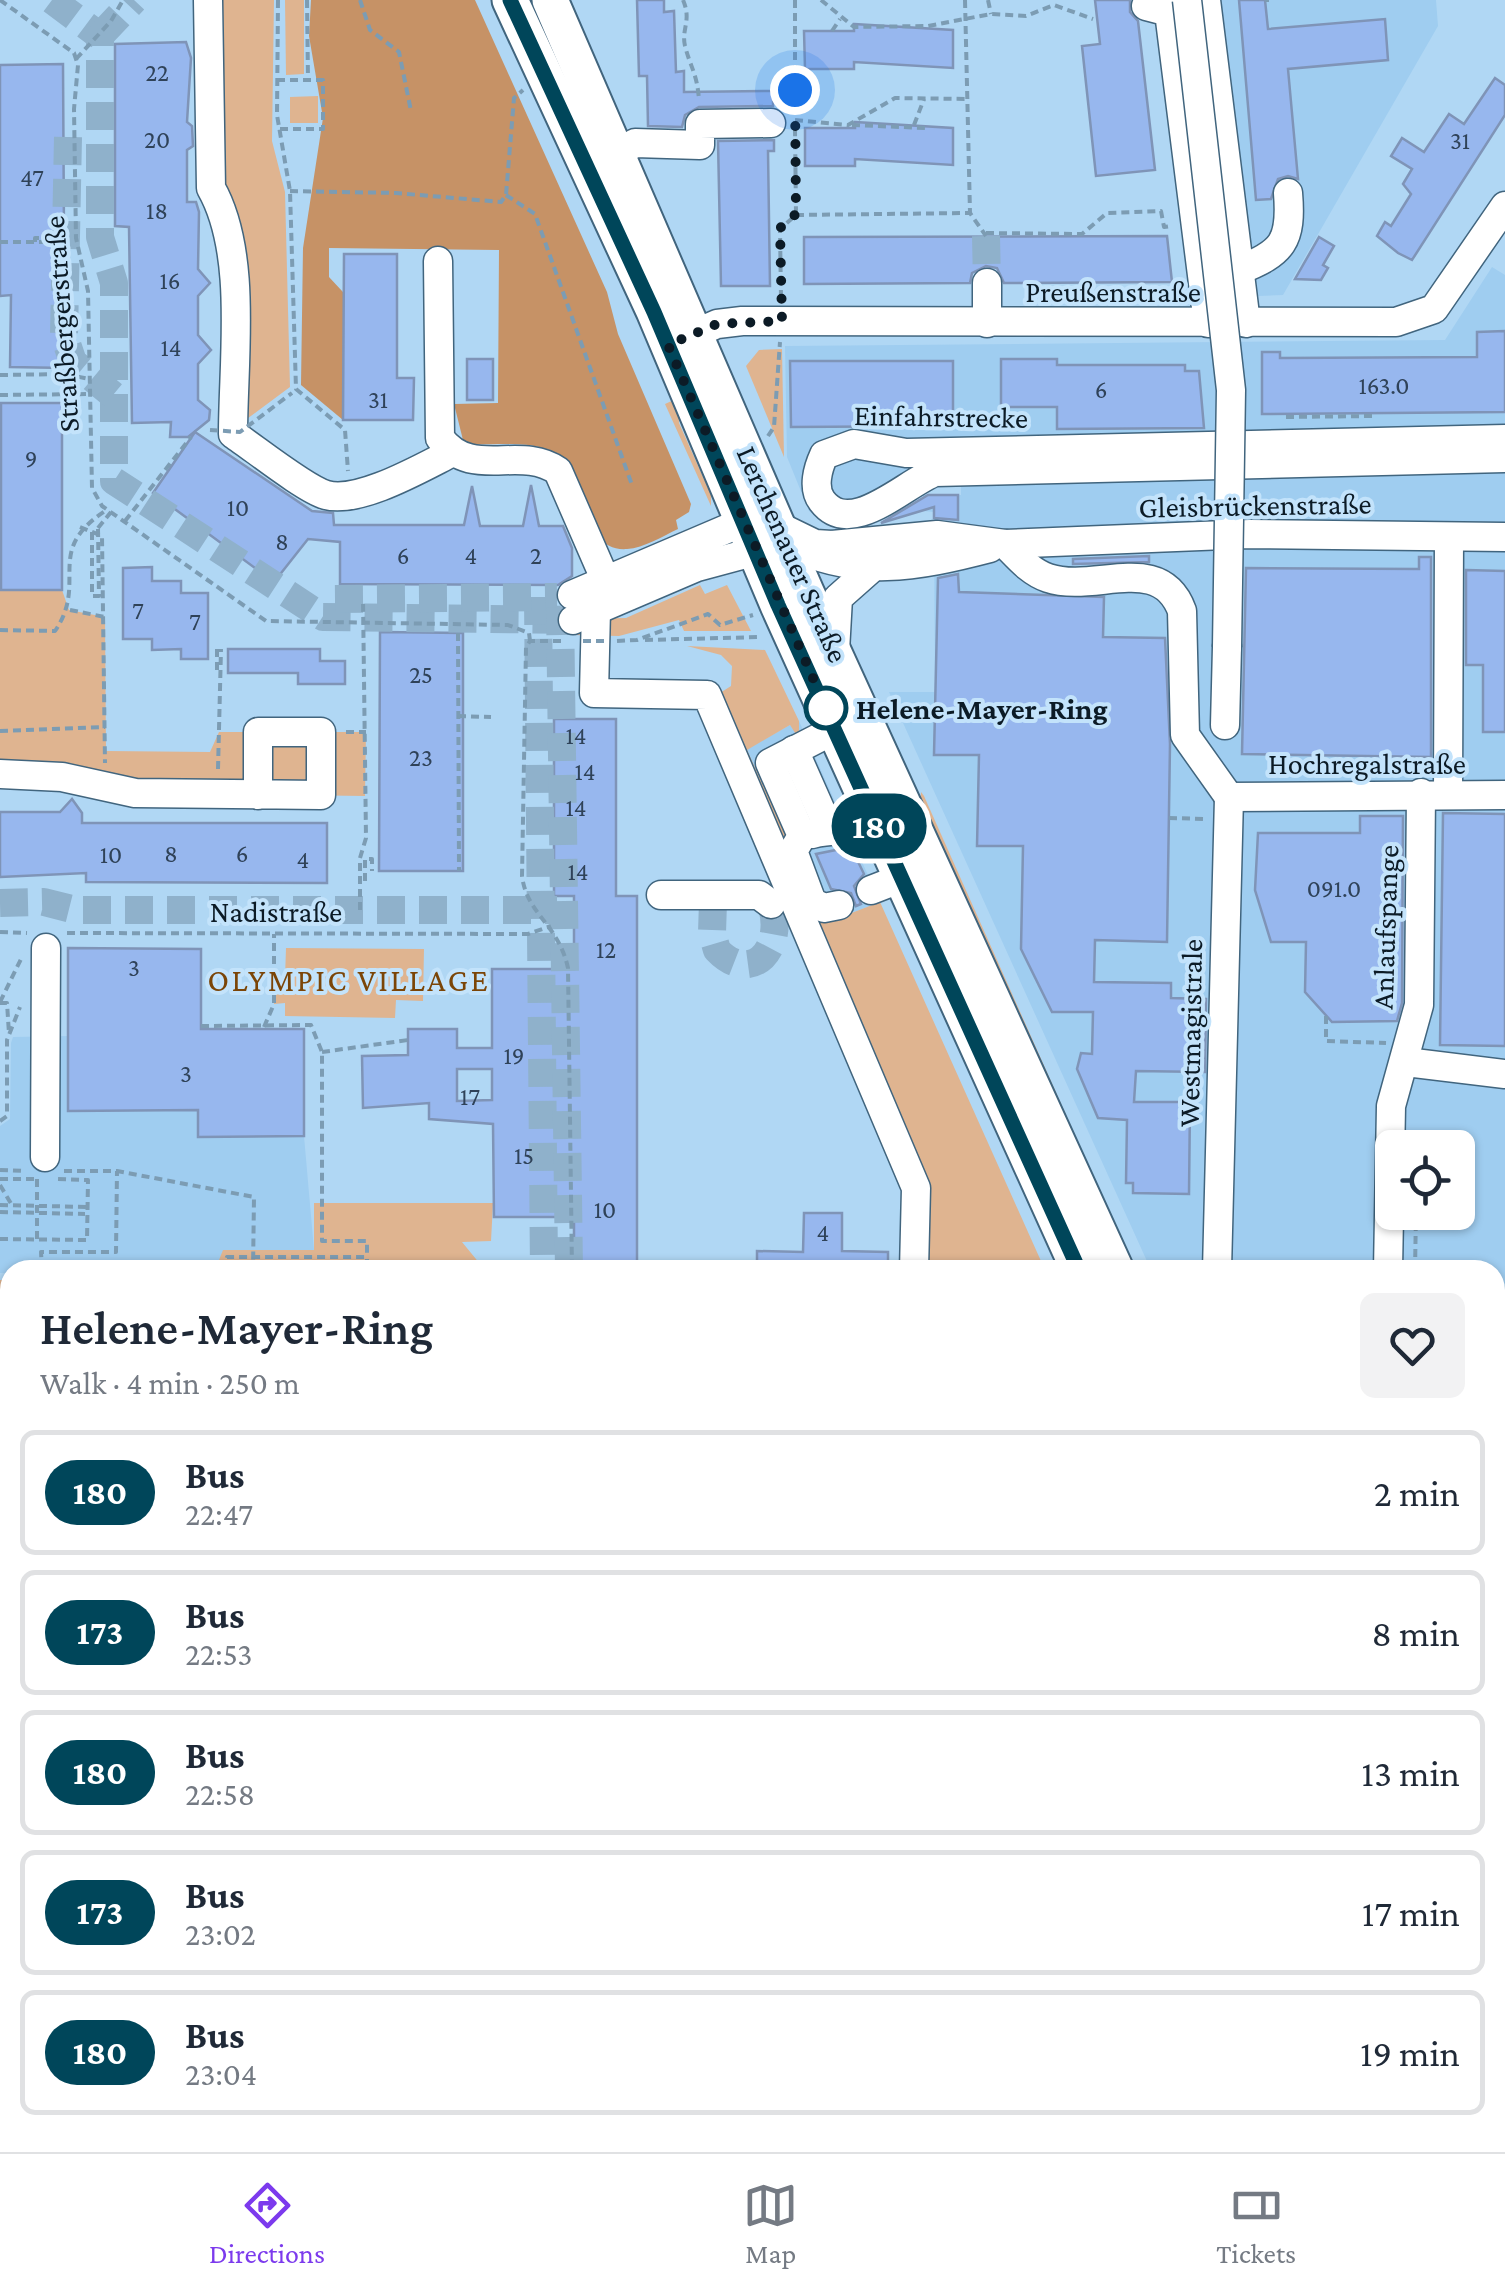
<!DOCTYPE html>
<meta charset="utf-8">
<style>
:root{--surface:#fff;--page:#f2f2f3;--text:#1f2937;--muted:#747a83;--line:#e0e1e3;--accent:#7c3aed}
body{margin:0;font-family:"Crimson Pro",serif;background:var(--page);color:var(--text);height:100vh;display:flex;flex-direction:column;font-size:38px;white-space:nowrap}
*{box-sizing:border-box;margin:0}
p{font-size:32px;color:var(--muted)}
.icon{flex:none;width:55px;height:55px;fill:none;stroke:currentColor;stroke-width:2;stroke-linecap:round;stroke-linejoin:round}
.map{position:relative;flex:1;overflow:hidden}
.details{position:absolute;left:0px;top:1260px;width:1505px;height:892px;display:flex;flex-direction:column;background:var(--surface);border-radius:30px 30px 0 0;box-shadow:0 2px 8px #0004}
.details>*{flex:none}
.badge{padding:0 20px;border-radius:32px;font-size:35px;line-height:65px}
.tools{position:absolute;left:1375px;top:1130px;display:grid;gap:20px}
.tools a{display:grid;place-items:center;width:100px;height:100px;border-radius:15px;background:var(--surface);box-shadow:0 2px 8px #0004;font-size:50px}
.you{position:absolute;width:50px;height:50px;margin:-25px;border:8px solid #fff;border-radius:50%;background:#1a73e8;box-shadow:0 0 0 15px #1a73e833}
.map>.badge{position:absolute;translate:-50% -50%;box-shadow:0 0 0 5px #fff}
.round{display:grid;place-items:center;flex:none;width:105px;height:105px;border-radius:15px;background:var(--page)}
.headline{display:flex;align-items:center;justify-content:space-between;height:170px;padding:0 40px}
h1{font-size:48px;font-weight:600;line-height:75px}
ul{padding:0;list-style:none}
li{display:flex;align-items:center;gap:30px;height:125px;margin:0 20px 15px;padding:0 20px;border:5px solid var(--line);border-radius:15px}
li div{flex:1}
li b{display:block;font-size:38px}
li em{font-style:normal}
li .badge{min-width:110px;font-weight:700;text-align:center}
.tabs{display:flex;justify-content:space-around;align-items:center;height:140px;border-top:2px solid var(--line);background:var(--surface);font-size:28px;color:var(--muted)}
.tabs a{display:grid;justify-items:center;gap:5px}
.tabs .selected{color:var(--accent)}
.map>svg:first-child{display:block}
</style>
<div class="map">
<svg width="1505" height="2152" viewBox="0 0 1505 2152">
<rect width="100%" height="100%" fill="#b0d7f4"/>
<g fill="#9fcdf0" fill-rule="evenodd">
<polygon points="1194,0 1436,0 1438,26 1283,295 1228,297"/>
<path d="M1492,267L1505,275V2065L1495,2042V1270H1151L889,692H935L934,512L923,511V495H961V481L926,482L844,524L816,516L809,511L787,457L785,346L1445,340ZM1392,1148H1458V1212H1392Z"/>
<polygon points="799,721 880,902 836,919 806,906 747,749 790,725 799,737"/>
<polygon points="68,948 201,949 202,1029 304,1029 304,1136 314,1250 224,1250 215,1270 0,1273 0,1126 10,1119 11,1043 13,1037 68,1036"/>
</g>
<g fill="#dfb490">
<polygon points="222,0 274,0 272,141 285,192 290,387 240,424 229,203 222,174"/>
<polygon points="285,0 304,0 304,74 286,75"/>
<polygon points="318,96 318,123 290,123 290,97"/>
<polygon points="782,349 784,457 746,366 759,350"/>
<polygon points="678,398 679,423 711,495 711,506 665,404"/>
<polygon points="0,534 1,590 62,590 69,610 105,617 106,751 210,752 219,732 366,732 365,796 135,793 0,775"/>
<polygon points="700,585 705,594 727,585 751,631 684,631 679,620 619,636 572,635 572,619 626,618"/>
<polygon points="687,646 765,650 799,721 799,739 790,725 747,750 789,842 786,850 720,693 731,686 732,666 721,655"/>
<polygon points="921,792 924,796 1135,1270 1129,1270 920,808"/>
<polygon points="880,902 1045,1270 921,1270 921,1217 806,906 836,919"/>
<polygon points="286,948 424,949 423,1001 396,1000 395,1018 285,1016 285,1003 274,1004 274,979 285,978"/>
<polygon points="314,1203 493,1203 491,1241 462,1242 485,1270 215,1270 223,1250 314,1250"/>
<polygon points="0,1280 10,1280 10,1329 0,1331"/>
<polygon points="0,1829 10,1838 10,2142 1258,2142 1263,2152 0,2152"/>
</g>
<path fill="#c69266" d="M311,0H475L607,292L618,334L691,504L689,512L676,520L678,529C663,536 644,548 627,549C576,553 585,463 542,448C521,441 487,446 464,444L454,404L498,403L499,250L329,248V277L355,305L343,420L301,385L303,248L323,118L309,36Z"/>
<g fill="#97b7ee" stroke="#7f94b7" stroke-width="2.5" fill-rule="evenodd">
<polygon points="637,0 664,0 664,12 674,11 676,72 684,71 684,92 773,91 773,106 699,107 685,115 682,127 648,126 647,76 639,76"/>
<polygon points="1095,0 1130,0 1130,12 1138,21 1155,170 1096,176 1082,46 1100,44"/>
<polygon points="1239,0 1265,0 1268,29 1385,19 1388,60 1288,69 1298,179 1288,176 1278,179 1271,199 1256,200"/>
<polygon points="854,24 953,30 953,68 854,62 854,69 805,69 804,31 854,31"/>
<polygon points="186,42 191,58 187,122 192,126 193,146 187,150 187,202 196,202 199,212 198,269 210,283 198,296 198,335 211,350 198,364 198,400 210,410 209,420 188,437 170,437 171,422 132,423 129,227 115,226 115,44"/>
<polygon points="63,64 64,235 54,235 55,296 66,295 66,368 10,367 11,295 0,296 0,65"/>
<polygon points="1495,78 1505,85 1505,115 1412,260 1398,253 1377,236 1385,222 1391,226 1411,194 1403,184 1412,169 1391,156 1402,138 1424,152 1449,114 1464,124"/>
<polygon points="855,122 953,128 953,165 855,159 855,166 805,166 805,128 855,128"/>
<polygon points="774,140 774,151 768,151 770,286 721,286 718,141"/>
<polygon points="1167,236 1172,282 1004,283 997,268 986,266 972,273 970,283 804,284 804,237"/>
<polygon points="1319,237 1334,246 1323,265 1328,268 1321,280 1295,279"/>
<polygon points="344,254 397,254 397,378 414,378 413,420 343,420"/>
<polygon points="1505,331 1505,412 1262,414 1262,352 1280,352 1280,358 1477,357 1477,332"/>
<rect x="467" y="359" width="26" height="41"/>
<polygon points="1001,359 1057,359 1057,365 1185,365 1185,371 1199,371 1204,428 1057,429 1057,407 1001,407"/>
<polygon points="790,361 953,361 953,426 791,427"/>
<rect x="1" y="403" width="61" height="187"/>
<polygon points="195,432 312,511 333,513 334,525 464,525 472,486 480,526 523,526 531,485 539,526 563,526 572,548 572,576 558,585 340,584 340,542 308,539 274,582 153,493"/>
<polygon points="928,495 958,495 958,520 934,518 934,507 881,523"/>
<polygon points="1149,556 1149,562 1073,564 1073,559"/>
<polygon points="1419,557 1431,557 1431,757 1242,754 1246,568 1419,569"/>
<polygon points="152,567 152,581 181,581 181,593 208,593 208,659 181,659 181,649 152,650 152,639 123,639 123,568"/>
<polygon points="1466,570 1505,571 1505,732 1483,732 1483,665 1466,665"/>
<polygon points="958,574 959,592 1104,597 1103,637 1165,638 1170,744 1167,942 1095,940 1094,982 1171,983 1171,998 1206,999 1205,1072 1136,1071 1134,1102 1190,1102 1189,1194 1133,1193 1133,1183 1126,1183 1127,1120 1098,1118 1077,1069 1081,1053 1092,1054 1093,1012 1052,1012 1021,949 1023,846 977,846 979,755 934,755 938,578"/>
<polygon points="380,632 463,633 463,871 379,871"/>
<polygon points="228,649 320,649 320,661 345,661 345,684 298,684 298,673 228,673"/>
<path d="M554,719H616V896H637V1270H574V1217H494L493,1124L429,1119V1103L363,1108L362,1056L408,1055V1029H457V1048H492V969H574V896H554ZM457,1069H492V1100L457,1101Z"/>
<polygon points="72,799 82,813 82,823 327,823 327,883 86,882 86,873 0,877 0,812 60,812"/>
<polygon points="1443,813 1505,814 1505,1046 1440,1045"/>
<polygon points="1360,816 1403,816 1402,1003 1397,1021 1332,1022 1305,992 1306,942 1271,942 1255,890 1258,833 1360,833"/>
<polygon points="851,847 864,874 854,886 861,904 856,906 851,893 831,889 816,854"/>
<polygon points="68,948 201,949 201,1029 304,1029 304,1136 198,1137 198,1110 68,1111"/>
<polygon points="804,1213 842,1213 842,1251 888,1252 888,1270 757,1270 757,1251 803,1252"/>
</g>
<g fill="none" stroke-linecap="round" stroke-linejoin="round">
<g stroke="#8fb1cb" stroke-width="28" stroke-dasharray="28 14" stroke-linecap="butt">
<polyline points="52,0 100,36 100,237 114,283 114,481 323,617 573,620"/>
<polyline points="100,36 134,0"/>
<polyline points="68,137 64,335 73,362 113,395"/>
<polyline points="986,236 987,283"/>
<polyline points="538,597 544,1270"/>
<polyline points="335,599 557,597"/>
<polyline points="560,607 569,1270"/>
<path d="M713,902L712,933L717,950C751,986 786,948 771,904"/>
<polyline points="0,903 44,902 76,910 557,910"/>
<polyline points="0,1486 10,1477"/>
<polyline points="1495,1548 1505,1549"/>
</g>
<defs>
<g id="minor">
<path d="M208,0L211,188C248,253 233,359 233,434C254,448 305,489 326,495C359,504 421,468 451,453"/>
<polyline points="1206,0 1246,323"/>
<polyline points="1146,6 1169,12 1208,323"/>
<polyline points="618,153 635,143 700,145 700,124 771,123"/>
<path d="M438,261L440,438C472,481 519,444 558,471L612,595"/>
<path d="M1239,270C1283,253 1292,241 1288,193"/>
<polyline points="987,283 987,323"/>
<polyline points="678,341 717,324 742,321 1396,322 1434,309 1505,206"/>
<path d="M1505,439L906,453L854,444L824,455C818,468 812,488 822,501C851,539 905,483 935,472L1505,458"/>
<path d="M1005,544C1018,557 1030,572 1048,578C1095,594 1160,551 1182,611L1185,735L1229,797"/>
<polyline points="572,595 743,522 778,526 815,544 832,545 937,535 1005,544 1250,534 1505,537"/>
<polyline points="596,610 594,693 707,695 916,1188 914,1270"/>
<path d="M573,620L697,567L786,543C856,579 917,567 990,548"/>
<polyline points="835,651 838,598 873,567"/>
<polyline points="1225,725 1227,647"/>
<polyline points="836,729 770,763 802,836 793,851 812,902 824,908 839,905"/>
<polyline points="794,750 829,829"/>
<polyline points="0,774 62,777 135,793 321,795 321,732 258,732 258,795"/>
<polyline points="1448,794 1449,537"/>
<polyline points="1229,797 1505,795"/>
<path d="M812,834C835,827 855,834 877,823"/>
<polyline points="871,890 902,878"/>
<polyline points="661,895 759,895 771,904"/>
<polyline points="1406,1062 1505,1074"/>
<polyline points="45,1157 46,948"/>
<polyline points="1217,1270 1229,797"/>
<polyline points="1388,1270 1391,1106 1419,1005 1421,793"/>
<polyline points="1495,1976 1505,1998"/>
<polyline points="1409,2152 1429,2142"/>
</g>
<g id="major">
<polyline points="510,0 654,311 778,605 1079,1270"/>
<polyline points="550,0 806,592 1116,1270"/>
<polyline points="1495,2117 1505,2141"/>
<polyline points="1467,2142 1470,2152"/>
</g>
</defs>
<use href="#minor" stroke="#41657e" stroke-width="31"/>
<use href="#major" stroke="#41657e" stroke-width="39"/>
<g stroke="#7c9cb3" stroke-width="4" stroke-dasharray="8 5" stroke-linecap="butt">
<polyline points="0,0 74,53 78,65 74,109 76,238 88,291 92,488 102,506 266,621 508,625 529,633 530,641"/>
<polyline points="278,0 277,115 290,191 296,389 345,430 348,471"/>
<polyline points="307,0 308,80"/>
<polyline points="360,0 370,30 399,52 411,111"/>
<path d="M683,0C692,21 681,29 685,46C691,69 697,73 699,100"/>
<polyline points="795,0 795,115"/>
<polyline points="821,0 854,27 928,26 991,14 1026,16 1054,5 1093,19"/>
<polyline points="965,0 970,213 986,236"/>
<polyline points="988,0 991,14"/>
<polyline points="1265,0 1269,0"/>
<polyline points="832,31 840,19"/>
<polyline points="76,59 111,21 123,0"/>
<polyline points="277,80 323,80 323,129 279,129"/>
<polyline points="795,120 848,125 895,98 967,99"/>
<polyline points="852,125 926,128"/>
<polyline points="914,125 924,99"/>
<polyline points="290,191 396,193 501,202 506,195 514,98 523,90"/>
<polyline points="506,195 535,214 632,485"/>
<polyline points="796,215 970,213"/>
<polyline points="986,233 1082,234 1107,213 1161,211 1164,227 1171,226"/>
<polyline points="0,242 57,242"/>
<polyline points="35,242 35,238 68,238"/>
<polyline points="781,298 780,229 796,215 795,130"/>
<polyline points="0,375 65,374 89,379"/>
<polyline points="0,395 90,394"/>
<polyline points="1286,417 1375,416"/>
<polyline points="768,436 774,427 780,342"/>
<polyline points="125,521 191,437"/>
<polyline points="80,527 102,536 105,763"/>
<polyline points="98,528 111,512"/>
<polyline points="70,610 105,617"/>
<path d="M0,630L55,631C89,581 43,552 105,511"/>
<polyline points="458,633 459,871"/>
<polyline points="645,640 760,637"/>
<path d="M561,641H530L526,647L522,876C527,915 558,923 568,968L572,1270"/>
<polyline points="617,641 637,640 708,614 720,625 753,615"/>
<polyline points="217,649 217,674"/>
<polyline points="458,716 491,717"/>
<polyline points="0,731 105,727"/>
<polyline points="346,732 366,732"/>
<polyline points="218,769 221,649"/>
<polyline points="1169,818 1207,819"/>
<polyline points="365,881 365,859 372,859 372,871"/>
<polyline points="360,910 360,858 366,838 363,599"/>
<polyline points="0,932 27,933"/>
<polyline points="67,933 528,934 551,926"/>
<polyline points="0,1002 22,957"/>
<polyline points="0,1003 7,1003 9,1034"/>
<polyline points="1326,1016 1326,1041 1386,1043"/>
<polyline points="201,1026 311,1025 322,1052 322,1241 367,1241 367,1257"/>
<polyline points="264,1027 274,1004 274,934"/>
<polyline points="322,1052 408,1040"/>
<polyline points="0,1121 7,1116 7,1040 20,1007"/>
<polyline points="0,1170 25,1171"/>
<polyline points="64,1171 117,1171 254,1197 253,1270"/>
<polyline points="0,1179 35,1179"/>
<polyline points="37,1179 37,1240"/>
<polyline points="0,1185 13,1207"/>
<polyline points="0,1205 88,1207"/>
<polyline points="0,1212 85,1214"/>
<polyline points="0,1239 87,1240 88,1180 55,1179"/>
<polyline points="42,1270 41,1252 116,1252 117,1171"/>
<polyline points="222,1270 227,1257 367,1257 367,1270"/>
<polyline points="1415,1270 1416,1212"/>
<polyline points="0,1310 10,1310"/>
<polyline points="0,1321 9,1329 9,1370"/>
<polyline points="0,1521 10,1511"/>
<polyline points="0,1688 10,1678"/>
<polyline points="0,1767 10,1767"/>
<polyline points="0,1825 10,1834"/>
<polyline points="0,1952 10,1953"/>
<polyline points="306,2142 325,2152"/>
<polyline points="1056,2142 1066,2152"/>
<polyline points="1131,2142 1138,2152"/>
<polyline points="189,2152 197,2142"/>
<polyline points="222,2152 225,2142"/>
<polyline points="533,2152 541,2142"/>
<polyline points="552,2152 570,2142"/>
<polyline points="647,2152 669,2142"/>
<polyline points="749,2152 755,2142"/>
<polyline points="1179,2152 1183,2142"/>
<polyline points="1226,2152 1232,2142"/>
<polyline points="1329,2152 1349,2142"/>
</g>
<use href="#minor" stroke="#fff" stroke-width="28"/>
<use href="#major" stroke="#fff" stroke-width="35"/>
<defs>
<polyline id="minor-bridge" points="1187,0 1231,390 1227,647"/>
</defs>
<use href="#minor-bridge" stroke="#41657e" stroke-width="31" stroke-linecap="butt"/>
<g stroke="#7c9cb3" stroke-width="4" stroke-dasharray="8 5" stroke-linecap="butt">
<polyline points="210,430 240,432 292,393"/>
<polyline points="92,532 92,596 99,596 98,528"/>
<polyline points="583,641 606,641"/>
</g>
<use href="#minor-bridge" stroke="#fff" stroke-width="28"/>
</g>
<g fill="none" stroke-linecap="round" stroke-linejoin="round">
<defs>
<polyline id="line" points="510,0 654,312 778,605 1079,1270"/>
</defs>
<use href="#line" stroke="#fff" stroke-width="22"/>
<use href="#line" stroke="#00465a" stroke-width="15"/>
<polyline stroke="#0c1b26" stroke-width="10" stroke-dasharray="0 18" points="795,90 796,214 780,228 782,321 717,324 668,345 826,708"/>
</g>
<circle fill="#fff" stroke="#00465a" stroke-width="5" cx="826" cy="708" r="20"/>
<g text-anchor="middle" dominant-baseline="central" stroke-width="8" stroke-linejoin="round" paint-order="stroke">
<g font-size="25" fill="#2f4258">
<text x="157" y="72">22</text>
<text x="157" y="139">20</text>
<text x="1460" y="140">31</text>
<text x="32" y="177">47</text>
<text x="157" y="210">18</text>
<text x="170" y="280">16</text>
<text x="171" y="347">14</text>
<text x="1384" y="385">163.0</text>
<text x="1101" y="389">6</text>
<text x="378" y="399">31</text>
<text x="31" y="458">9</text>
<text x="238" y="507">10</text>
<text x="282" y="541">8</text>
<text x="403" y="555">6</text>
<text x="471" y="555">4</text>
<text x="536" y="555">2</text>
<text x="138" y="610">7</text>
<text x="195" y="621">7</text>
<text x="421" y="674">25</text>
<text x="576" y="735">14</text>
<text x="421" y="757">23</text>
<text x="585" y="771">14</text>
<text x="576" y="807">14</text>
<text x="171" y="853">8</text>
<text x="242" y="853">6</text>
<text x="111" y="854">10</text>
<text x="303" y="859">4</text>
<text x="578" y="871">14</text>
<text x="1334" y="888">091.0</text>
<text x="606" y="949">12</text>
<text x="134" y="967">3</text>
<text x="514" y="1055">19</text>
<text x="186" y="1073">3</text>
<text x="470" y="1096">17</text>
<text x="524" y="1155">15</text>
<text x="605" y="1209">10</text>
<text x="823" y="1232">4</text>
</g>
<g font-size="30" fill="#0c1b26" stroke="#c3e3fb">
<text x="1113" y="291">Preußenstraße</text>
<text transform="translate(61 324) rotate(-94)">Straßbergerstraße</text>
<text transform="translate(941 416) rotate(1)">Einfahrstrecke</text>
<text transform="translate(1255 505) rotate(-1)">Gleisbrückenstraße</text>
<text transform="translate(793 554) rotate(66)">Lerchenauer Straße</text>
<text x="1367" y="763">Hochregalstraße</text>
<text x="276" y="911">Nadistraße</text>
<text transform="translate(1385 927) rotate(-88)">Anlaufspange</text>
<text transform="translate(1190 1033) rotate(-89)">Westmagistrale</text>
</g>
<g font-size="30" font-weight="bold" fill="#0c1b26" stroke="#c3e3fb" text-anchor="start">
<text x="856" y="708">Helene-Mayer-Ring</text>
</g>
<g font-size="32" letter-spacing="2.5" fill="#7b4507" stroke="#c3e3fb">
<text x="349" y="980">OLYMPIC VILLAGE</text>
</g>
</g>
</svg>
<div class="tools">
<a><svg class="icon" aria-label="locate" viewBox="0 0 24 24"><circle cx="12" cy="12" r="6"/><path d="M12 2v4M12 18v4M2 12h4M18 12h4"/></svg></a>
</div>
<div class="you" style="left:795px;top:90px"></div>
<b class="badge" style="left:879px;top:826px;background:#00465a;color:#fff">180</b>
<section class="details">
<div class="headline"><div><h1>Helene-Mayer-Ring</h1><p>Walk · 4 min · 250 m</p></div><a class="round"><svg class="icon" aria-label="heart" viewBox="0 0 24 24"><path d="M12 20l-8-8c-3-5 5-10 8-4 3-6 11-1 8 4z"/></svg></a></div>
<ul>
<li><span class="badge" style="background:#00465a;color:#fff">180</span><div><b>Bus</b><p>22:47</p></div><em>2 min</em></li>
<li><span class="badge" style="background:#00465a;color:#fff">173</span><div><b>Bus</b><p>22:53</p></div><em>8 min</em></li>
<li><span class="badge" style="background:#00465a;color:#fff">180</span><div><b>Bus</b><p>22:58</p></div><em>13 min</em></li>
<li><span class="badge" style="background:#00465a;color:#fff">173</span><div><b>Bus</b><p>23:02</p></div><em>17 min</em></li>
<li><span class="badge" style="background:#00465a;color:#fff">180</span><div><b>Bus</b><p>23:04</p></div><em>19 min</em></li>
</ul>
</section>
</div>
<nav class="tabs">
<a class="selected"><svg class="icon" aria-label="directions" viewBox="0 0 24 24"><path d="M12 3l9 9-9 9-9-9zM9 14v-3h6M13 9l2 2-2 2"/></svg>Directions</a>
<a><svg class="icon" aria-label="map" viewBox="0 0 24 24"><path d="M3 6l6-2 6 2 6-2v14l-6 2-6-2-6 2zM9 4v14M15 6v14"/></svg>Map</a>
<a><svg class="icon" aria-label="tickets" viewBox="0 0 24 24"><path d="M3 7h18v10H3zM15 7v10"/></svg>Tickets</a>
</nav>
